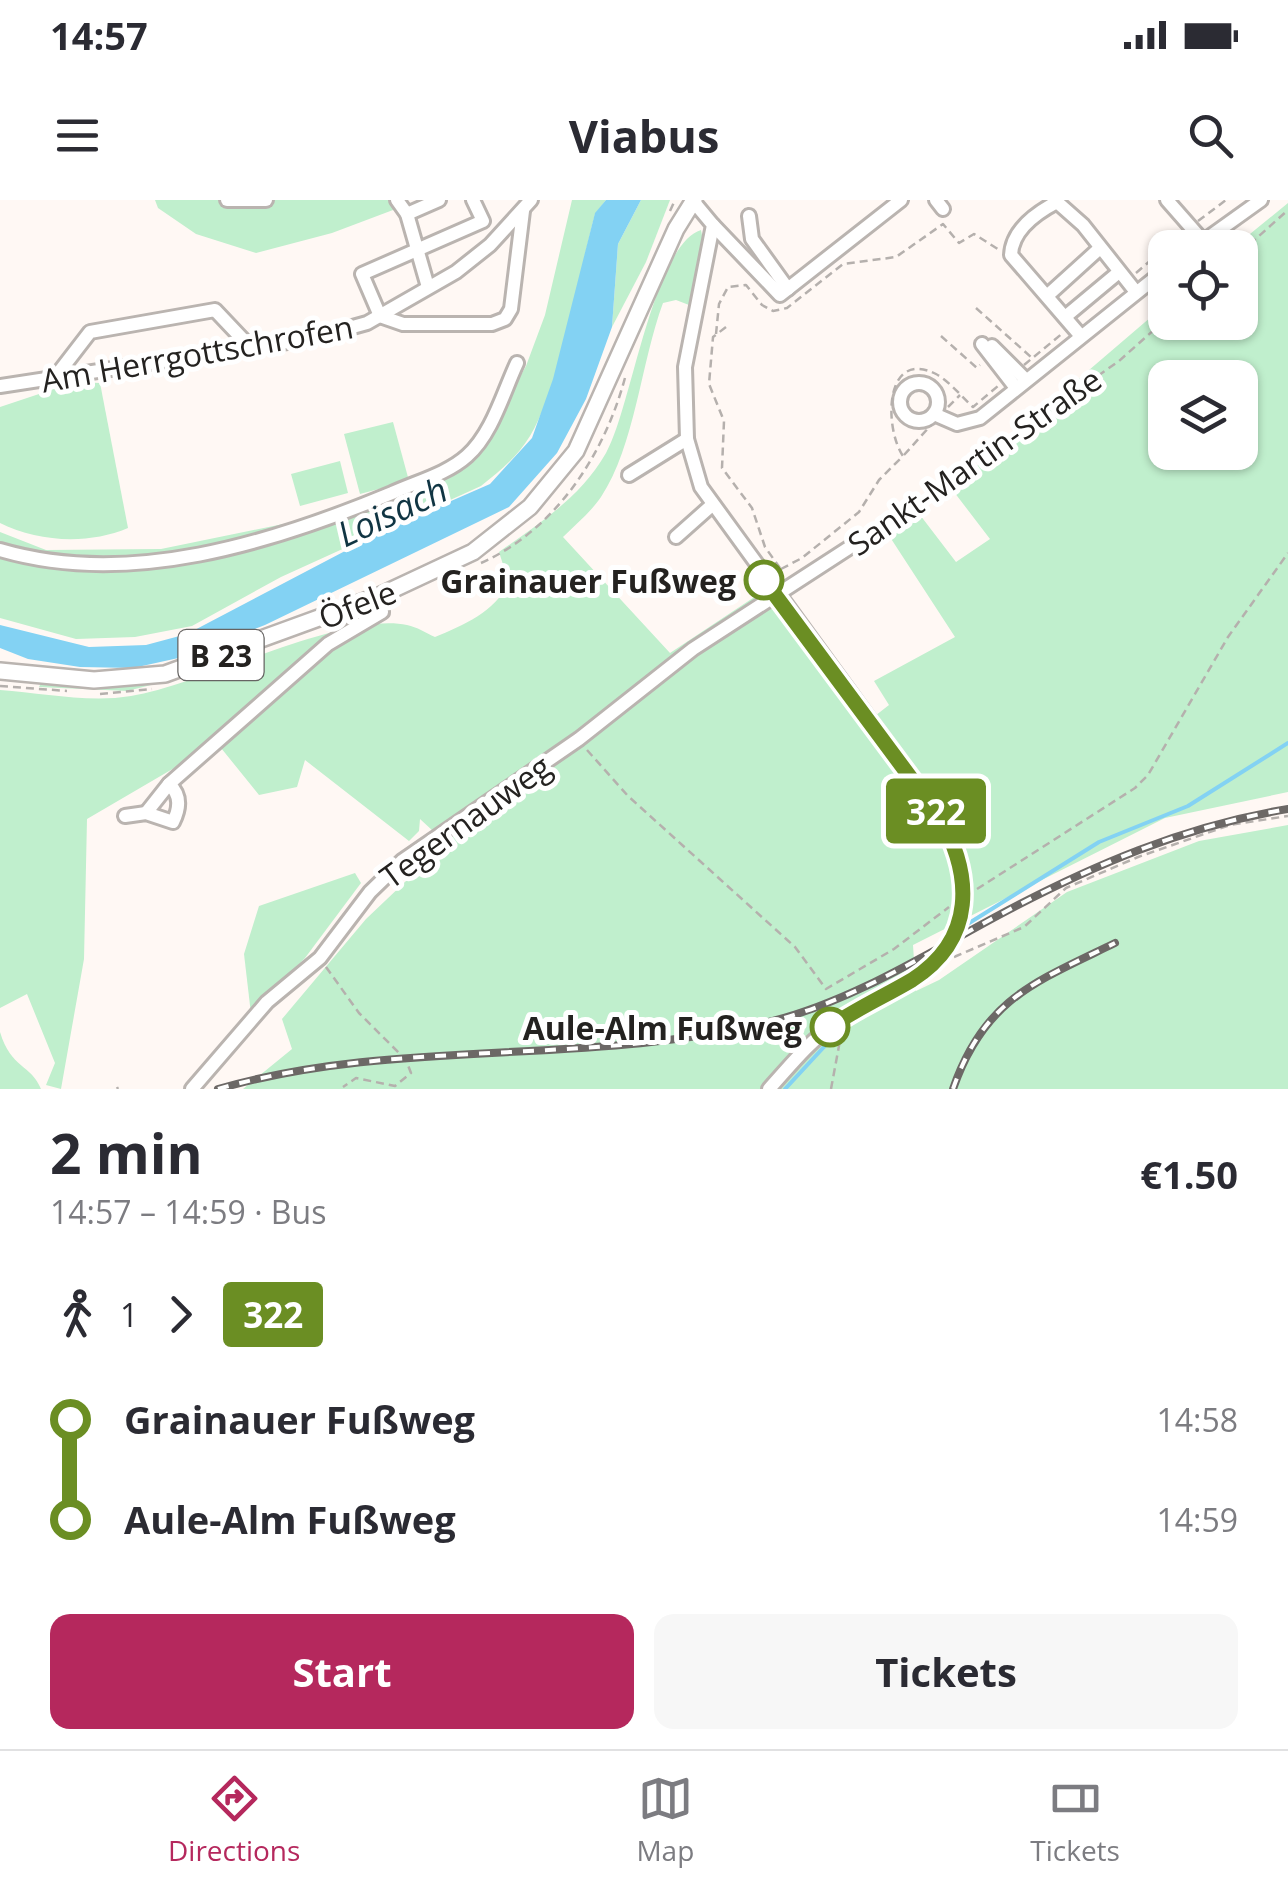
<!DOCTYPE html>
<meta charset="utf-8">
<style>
:root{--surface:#fff;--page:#f7f7f7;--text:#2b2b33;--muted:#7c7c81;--line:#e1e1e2;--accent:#b5285d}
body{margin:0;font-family:"Open Sans",sans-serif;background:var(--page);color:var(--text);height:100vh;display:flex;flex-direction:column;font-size:38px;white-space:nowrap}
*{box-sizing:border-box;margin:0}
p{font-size:32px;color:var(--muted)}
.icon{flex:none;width:55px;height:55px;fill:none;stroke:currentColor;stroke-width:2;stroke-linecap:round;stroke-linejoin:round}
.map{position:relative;height:889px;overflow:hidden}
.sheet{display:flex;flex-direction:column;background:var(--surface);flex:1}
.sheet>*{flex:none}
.badge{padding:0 20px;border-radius:8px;font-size:35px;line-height:65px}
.buttons{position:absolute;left:1148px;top:30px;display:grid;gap:20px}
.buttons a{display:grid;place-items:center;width:110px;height:110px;border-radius:20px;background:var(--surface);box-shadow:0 2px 8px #0004;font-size:50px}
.map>.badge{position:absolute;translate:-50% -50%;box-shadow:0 0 0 5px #fff}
.legs{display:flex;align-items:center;gap:15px;height:110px;padding:0 50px;font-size:32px}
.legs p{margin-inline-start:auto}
.overview{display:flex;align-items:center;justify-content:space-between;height:170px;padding:0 50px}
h1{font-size:55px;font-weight:700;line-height:75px}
.cta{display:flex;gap:20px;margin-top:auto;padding:20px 50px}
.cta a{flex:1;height:115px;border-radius:20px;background:var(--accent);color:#fff;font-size:40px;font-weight:700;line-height:115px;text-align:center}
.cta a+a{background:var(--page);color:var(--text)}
ul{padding:0 50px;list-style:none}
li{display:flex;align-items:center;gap:35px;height:100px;font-size:38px}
li i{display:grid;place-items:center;width:15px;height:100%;margin:0 12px;background:currentColor}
li i::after{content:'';width:25px;height:25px;margin:-12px;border:8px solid;border-radius:50%;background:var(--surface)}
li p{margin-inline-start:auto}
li:first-child i{background:linear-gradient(#0000 50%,currentColor 0)}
li:last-child i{background:linear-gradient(currentColor 50%,#0000 0)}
.status{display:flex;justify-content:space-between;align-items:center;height:70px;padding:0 50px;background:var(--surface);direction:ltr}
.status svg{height:28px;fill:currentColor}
header{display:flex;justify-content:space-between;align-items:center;height:130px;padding:0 50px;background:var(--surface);font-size:45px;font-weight:700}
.tabs{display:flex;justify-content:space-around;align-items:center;height:140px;border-top:2px solid var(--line);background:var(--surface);font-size:28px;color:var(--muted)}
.tabs a{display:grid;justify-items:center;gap:5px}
.tabs .selected{color:var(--accent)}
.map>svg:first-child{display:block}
</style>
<div class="status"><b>14:57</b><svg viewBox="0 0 49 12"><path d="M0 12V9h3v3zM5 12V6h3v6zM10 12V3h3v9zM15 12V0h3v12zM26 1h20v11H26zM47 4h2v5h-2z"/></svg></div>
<header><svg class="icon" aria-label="menu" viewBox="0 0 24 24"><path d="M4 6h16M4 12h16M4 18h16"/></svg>Viabus<svg class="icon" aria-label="search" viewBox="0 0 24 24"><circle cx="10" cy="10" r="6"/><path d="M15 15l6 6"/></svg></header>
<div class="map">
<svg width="1288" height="889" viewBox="0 0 1288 889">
<rect width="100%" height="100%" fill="#fff8f4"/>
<g fill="#c0efcd" fill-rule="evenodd">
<polygon points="155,0 397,0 401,7 332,33 256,53 196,34 158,8"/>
<path d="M572,0H606L595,14C579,73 560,187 530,236C517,257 500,271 481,286L281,377L192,426L135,437L76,439L0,418V332L46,350L161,349L293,322L359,302L476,254L526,166L545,115Z"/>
<polygon points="641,0 670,0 646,62 612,127 618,44"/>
<path d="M1288,3V592L1165,618L913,745L916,791L939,780L1067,692L1199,641L1288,625V889H243L292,849L282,819L366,719L446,643L420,619L419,631L409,641L305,560L297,587L259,595L217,543L87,619L84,759L61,889L46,885L55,863L27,794L0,808V490C42,493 89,503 131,496C204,484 343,411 407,425C417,427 426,433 435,437C464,425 494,412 509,383L499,352C540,323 581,297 606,253C631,210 653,45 701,30L708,66L690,135L689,105L676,100L663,103C641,162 635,246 601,297C591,312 575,325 563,337L670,453L762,392L862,526L889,505L874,481L955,437L886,331L917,311L956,362L990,339L951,288L1165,105V122H1240V48L1234,47ZM1165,178H1240V252H1165Z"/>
<path d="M75,182L100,183L128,328C88,345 38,342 0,323V207Z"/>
<polygon points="393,222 409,281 360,294 344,234"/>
<polygon points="340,261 348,293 300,306 291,274"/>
<path d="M227,459L230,464L223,467L127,491L39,487L42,481C113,489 159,485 227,459Z"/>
<polygon points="355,673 361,683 305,758 251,814 244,754 259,706"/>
<path d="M0,832C11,869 31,864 41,889H0Z"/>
</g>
<polygon fill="#83d2f3" points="606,0 641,0 618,44 612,127 586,199 557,253 509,307 265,425 183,457 133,468 80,467 28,459 0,448 0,425 89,447 146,445 187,434 387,329 490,284 532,238 553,179 595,13"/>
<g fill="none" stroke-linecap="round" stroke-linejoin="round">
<g stroke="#83d2f3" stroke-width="4">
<polyline points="966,725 1099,642 1188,606 1288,543"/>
<polyline points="785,889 835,835"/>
</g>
<defs>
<g id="minor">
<polyline points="227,0 266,0"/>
<polyline points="397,0 407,14 428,87"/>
<polyline points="473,0 483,21 362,74 380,116 403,124 492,124 505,119 511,109 523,11"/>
<polyline points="936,0 943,9"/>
<polyline points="1167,0 1203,41"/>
<path d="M693,1L713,25L685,167L687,239L701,287L939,615C973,674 977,735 915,777C889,795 860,806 834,824C809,842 789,867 769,889"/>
<polyline points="407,14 439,0"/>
<polyline points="749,16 752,39 788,89"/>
<polyline points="713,25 780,95 901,0"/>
<polyline points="1194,48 1261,0"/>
<polyline points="1047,96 1100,48"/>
<polyline points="1065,117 1119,72"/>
<path d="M1080,135L1011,55C1012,30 1036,13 1057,2L1083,25L1136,92"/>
<polyline points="982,144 1016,188"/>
<polyline points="992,146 1025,179"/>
<polyline points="53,180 90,132 215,110 251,148"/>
<circle cx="919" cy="202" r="19"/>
<polyline points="0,186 313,138 367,123 456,72 490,45 531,0"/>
<polyline points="934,214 957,224 980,218 1165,70"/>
<polyline points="629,275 687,239"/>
<polyline points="676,337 712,305"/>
<path d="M0,350C129,388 272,343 392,293C416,282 447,274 467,256C492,234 503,193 517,163"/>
<polyline points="146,613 169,584"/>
<path d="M125,616L146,613L173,622C180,608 181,595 169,584L328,444L382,412L379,396"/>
<polyline points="192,889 267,802 320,758 370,692 402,661 579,539 693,449 875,331"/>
</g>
<polyline id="major" points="0,471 94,480 165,474 379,396 473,352 530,307 576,251 676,29 694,0"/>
</defs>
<use href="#minor" stroke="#bab4b0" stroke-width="18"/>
<use href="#major" stroke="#bab4b0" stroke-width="20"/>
<g stroke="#b5b0ad" stroke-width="2.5" stroke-dasharray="8 5" stroke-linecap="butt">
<polyline points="670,11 675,0"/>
<polyline points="1198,21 1226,0"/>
<polyline points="1167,47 1180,36"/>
<polyline points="1240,53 1288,10"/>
<polyline points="1136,73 1165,48"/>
<polyline points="976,108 1031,157"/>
<polyline points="726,127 713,137 709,184 724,221 722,268 752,308 765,347 780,368"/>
<polyline points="716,134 719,104 728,87 746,85 762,105 773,111 787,108 843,64 896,57 943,24 959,43 974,34 1001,51"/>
<polyline points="941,136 977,168 980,165"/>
<polyline points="1024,165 1064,132"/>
<polyline points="948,207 960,195"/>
<polyline points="904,255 932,224"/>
<polyline points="885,325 1119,161 1165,120"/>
<path d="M481,363C557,329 606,252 626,174"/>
<path d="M781,369L802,358L859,312L879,280L903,256C884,228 884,148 936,174C949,181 962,197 973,207L998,186"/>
<polyline points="194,478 238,462"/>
<polyline points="0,486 67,491"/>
<polyline points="100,494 152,489"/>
<polyline points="587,550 628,596 795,747 826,789 894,749 949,707"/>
<polyline points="977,689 1135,588 1148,575 1228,437 1288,353"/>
<polyline points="954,757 1024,727 1066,688 1138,657 1230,625 1288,616"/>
<polyline points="326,767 359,813 406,860 411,873 395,886 356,878 343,887"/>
<polyline points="117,887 118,889"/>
<polyline points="831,889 841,835"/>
</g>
<use href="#minor" stroke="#fff" stroke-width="12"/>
<use href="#major" stroke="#fff" stroke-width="15"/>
<defs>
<g id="rail">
<path d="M218,889C398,837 592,867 773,821C854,800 926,754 999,715C1091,666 1184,626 1288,609"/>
<path d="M953,889C984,799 1035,782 1115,743"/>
</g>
</defs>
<use href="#rail" stroke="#6c6866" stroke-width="8"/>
<use href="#rail" stroke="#fff" stroke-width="4" stroke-dasharray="11" stroke-linecap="butt"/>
</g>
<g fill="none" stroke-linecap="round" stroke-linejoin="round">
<defs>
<path id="line-1" d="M764,380L939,616C973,675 976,739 912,780C885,796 856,809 830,827"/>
</defs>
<use href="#line-1" stroke="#fff" stroke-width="22"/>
<use href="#line-1" stroke="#6b8e23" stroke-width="15"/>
</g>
<g fill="#fff" stroke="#6b8e23" stroke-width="5">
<circle cx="764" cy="380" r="18"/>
<circle cx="830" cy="827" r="18"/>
</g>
<g text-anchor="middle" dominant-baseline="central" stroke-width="10" stroke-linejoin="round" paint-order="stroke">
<rect fill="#fff" stroke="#666463" stroke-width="2.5" x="178.5" y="430" width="85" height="50" rx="8"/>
<g font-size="30" font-weight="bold" fill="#242220">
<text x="221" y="455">B 23</text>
</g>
<g font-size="32" fill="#242220" stroke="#fff">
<text transform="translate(197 153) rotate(-10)">Am Herrgottschrofen</text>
<text transform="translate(974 261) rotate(-35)">Sankt-Martin-Straße</text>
<text transform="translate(357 404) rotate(-21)">Öfele</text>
<text transform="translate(465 621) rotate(-36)">Tegernauweg</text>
</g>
<g font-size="32" font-weight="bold" fill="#242220" stroke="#fff" text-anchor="end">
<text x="736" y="380">Grainauer Fußweg</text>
<text x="802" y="827">Aule-Alm Fußweg</text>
</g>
<g font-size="35" font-style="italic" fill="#103543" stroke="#fff">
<text transform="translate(392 311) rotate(-25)">Loisach</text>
</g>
</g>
</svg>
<div class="buttons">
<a><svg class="icon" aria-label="locate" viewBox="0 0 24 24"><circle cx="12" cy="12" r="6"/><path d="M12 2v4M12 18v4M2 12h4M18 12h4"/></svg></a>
<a><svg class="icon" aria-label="layers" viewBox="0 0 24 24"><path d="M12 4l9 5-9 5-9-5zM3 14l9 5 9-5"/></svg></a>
</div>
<b class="badge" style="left:936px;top:611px;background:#6b8e23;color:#fff">322</b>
</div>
<section class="sheet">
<div class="overview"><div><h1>2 min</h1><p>14:57 – 14:59 · Bus</p></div><b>€1.50</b></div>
<div class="legs"><svg class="icon" aria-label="walk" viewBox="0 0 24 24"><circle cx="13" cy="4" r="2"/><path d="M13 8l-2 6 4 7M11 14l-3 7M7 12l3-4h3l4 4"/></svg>1<svg class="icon" aria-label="forward" viewBox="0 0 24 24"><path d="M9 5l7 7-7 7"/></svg><b class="badge" style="background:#6b8e23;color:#fff">322</b></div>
<ul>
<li><i style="color:#6b8e23"></i><b>Grainauer Fußweg</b><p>14:58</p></li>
<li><i style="color:#6b8e23"></i><b>Aule-Alm Fußweg</b><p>14:59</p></li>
</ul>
<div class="cta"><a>Start</a><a>Tickets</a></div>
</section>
<nav class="tabs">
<a class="selected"><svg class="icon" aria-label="directions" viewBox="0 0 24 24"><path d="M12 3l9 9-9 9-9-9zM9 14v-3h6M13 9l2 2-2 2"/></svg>Directions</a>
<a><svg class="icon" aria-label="map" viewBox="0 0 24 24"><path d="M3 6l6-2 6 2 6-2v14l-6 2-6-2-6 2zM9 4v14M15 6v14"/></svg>Map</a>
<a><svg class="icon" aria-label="tickets" viewBox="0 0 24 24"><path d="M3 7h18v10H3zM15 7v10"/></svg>Tickets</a>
</nav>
